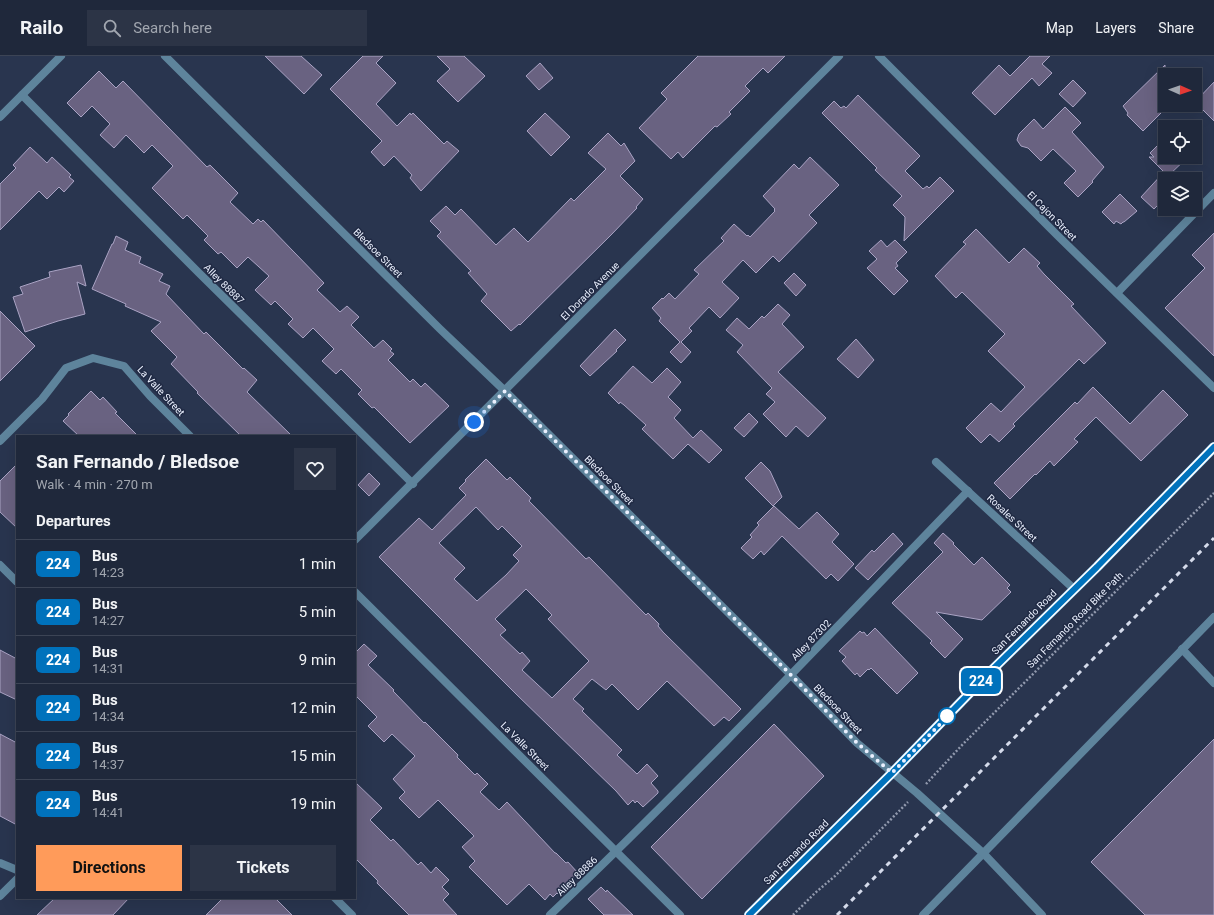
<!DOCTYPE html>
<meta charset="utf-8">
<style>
:root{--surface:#1f283b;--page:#2c3446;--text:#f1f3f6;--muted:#a1a6af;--line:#3c4455;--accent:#ff9b5a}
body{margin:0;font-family:Roboto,sans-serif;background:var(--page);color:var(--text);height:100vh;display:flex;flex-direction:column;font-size:15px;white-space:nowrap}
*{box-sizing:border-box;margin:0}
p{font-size:13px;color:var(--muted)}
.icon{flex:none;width:22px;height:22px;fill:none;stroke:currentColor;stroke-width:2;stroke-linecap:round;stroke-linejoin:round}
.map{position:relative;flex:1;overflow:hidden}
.side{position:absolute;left:16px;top:379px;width:340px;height:464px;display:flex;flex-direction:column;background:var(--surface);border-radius:0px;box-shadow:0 4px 16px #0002,0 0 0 1px var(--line)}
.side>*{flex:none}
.badge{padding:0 8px;border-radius:6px;font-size:14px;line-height:26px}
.needle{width:26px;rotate:92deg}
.fabs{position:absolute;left:1158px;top:12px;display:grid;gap:8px}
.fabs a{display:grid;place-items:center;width:44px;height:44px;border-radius:0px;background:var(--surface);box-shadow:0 4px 16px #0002,0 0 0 1px var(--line);font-size:20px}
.you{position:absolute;width:20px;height:20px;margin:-10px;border:3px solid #fff;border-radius:50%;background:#1a73e8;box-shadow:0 0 0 6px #1a73e833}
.map>.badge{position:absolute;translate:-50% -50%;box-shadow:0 0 0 2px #fff}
h2{padding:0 20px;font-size:15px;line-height:36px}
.round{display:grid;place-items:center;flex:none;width:42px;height:42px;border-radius:0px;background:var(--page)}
.headline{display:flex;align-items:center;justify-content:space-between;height:68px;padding:0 20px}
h1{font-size:19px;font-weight:700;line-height:30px}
.button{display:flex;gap:8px;margin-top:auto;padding:8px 20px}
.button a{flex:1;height:46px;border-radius:0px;background:var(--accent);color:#111;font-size:16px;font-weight:700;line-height:46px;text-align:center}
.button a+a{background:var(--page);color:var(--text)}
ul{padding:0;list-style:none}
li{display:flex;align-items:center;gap:12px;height:48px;padding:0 20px;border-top:1px solid var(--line)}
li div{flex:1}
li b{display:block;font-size:15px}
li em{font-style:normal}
li .badge{min-width:44px;font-weight:700;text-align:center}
header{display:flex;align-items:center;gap:24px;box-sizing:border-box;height:56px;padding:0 20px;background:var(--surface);border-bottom:1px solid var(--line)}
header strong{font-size:19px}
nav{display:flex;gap:22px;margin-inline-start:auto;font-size:14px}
.search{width:280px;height:36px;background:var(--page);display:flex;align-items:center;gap:10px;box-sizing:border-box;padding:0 14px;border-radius:0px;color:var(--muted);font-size:15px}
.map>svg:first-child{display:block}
</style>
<header>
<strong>Railo</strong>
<div class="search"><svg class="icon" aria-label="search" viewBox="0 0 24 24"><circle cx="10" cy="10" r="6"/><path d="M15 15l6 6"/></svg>Search here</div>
<nav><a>Map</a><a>Layers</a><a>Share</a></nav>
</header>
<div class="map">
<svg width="1214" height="859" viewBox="0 0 1214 859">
<rect width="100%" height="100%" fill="#29354f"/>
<g fill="#696281" stroke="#aaa3c4" fill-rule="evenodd">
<polygon points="265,0 301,0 322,19 304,38"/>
<polygon points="363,0 383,0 376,7 396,27 376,48 397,70 410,57 411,59 413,57 444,88 447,85 459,95 421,135 410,122 412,119 394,100 384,110 371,96 382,85 330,33"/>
<polygon points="437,0 464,0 485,20 458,46 437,25 450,13"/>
<polygon points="698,0 785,0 768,17 763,12 745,30 750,35 729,56 731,58 717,71 715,70 683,102 678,96 671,103 639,72 667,43 661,37"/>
<polygon points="1030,0 1050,0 1042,8 1052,17 1039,30 1032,22 995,59 972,37 999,9 1010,20"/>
<polygon points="540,7 553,22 539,34 526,20"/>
<polygon points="1165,9 1165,53 1143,75 1127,59 1128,57 1123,50"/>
<polygon points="99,15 116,32 123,25 207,111 210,109 238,137 230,146 253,168 258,163 261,166 263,164 324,227 317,234 340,256 347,250 359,261 351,269 374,292 383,284 392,293 390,295 394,298 388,304 410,326 413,323 421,331 425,327 449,350 410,387 374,351 372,352 358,338 362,334 341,313 336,318 322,305 334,293 313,272 303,282 288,268 293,263 275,245 271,249 255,234 269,220 248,201 237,212 221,196 218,198 204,184 208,180 187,159 183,163 152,132 173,110 152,89 144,97 126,79 114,92 100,79 110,68 92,50 81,61 67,47"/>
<polygon points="1073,24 1086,37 1073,51 1059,38"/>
<polygon points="1214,26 1214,65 1195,46"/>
<polygon points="858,39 920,100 905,115 923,133 927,130 929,132 940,121 954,135 904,185 905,161 893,149 902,140 875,114 877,112 822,57 834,45 841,52 844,50 846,52"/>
<polygon points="1065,51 1081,67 1072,76 1104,111 1092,125 1093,126 1078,141 1064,127 1076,115 1053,93 1041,105 1028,92 1021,90 1017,84 1019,78 1034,63 1043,73"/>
<polygon points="545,57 570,81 551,100 527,75"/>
<polygon points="608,77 621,90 624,87 635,105 620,120 643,143 636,151 637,152 611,179 520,269 519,268 511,275 481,245 487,238 468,217 471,215 437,180 441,176 430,165 446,150 455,159 461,153 496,189 514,172 528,186 571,142 574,145 606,113 588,97"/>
<polygon points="1165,82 1165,101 1188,101 1168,120 1165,117 1165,142 1154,153 1141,141 1164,116 1149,101 1154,101 1150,97"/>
<polygon points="30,91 47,107 52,101 71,119 69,121 74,125 64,136 59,131 47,143 39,135 0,174 0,128 16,112 13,109"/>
<polygon points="810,101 839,129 809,159 817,167 779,206 773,200 756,217 743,204 722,226 739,242 720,262 709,251 689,272 692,275 681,286 691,296 681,307 670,296 680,286 659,265 661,262 652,252 662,242 663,243 669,237 675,243 699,218 694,214 724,185 721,182 734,168 747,180 748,179 750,181 775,155 774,154 775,153 763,140 794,108 799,113"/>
<polygon points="1120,138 1137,155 1124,166 1123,166 1121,168 1116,165 1114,168 1102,156"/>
<polygon points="976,173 1009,207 1024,192 1040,207 1037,210 1044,218 1074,248 1071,250 1106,287 1084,308 1079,303 1013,368 1015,370 999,386 990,378 981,387 966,372 991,347 1001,356 1025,331 988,295 1005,278 962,236 956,242 935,220 966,188 963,186"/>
<polygon points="1214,177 1214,300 1165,252 1205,212 1192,199"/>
<polygon points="116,180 128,186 125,194 141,201 139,207 163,218 159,225 170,230 166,238 204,278 206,276 243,313 244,312 257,324 247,336 292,380 241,380 197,337 198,336 171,308 177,301 151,275 161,266 125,250 126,248 92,233 112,188 113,188"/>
<polygon points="881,184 887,191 895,184 907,196 896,207 898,210 895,212 908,225 894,239 867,212 877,203 869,195"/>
<polygon points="81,209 86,230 77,226 85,258 58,265 25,276 13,241 23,238 20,231 50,221 49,216"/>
<polygon points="794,217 806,229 796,240 784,227"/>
<polygon points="778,248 790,259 782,268 804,291 778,316 826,362 808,381 796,370 786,381 763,358 775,346 766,338 772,332 737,296 743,289 726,274 737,262 749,273 762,260 764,262"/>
<polygon points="0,255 35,290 0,325"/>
<polygon points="615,273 626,284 616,294 617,295 590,320 580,310"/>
<polygon points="856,283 874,304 858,322 837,303"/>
<polygon points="633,310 652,327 667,312 681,326 668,341 681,354 674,362 693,382 701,374 722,394 709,407 688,388 673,403 642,373 646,369 624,349 620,346 619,348 608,337"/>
<polygon points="1093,331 1130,368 1163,334 1188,359 1141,405 1096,361 1074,383 1078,386 1054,410 1050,405 1036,419 1035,418 1010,443 994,427 1075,346 1077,348"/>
<polygon points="91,335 100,344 103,341 117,356 115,357 138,380 79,380 63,365 69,359 68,358"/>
<polygon points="749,357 758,366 744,381 734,372"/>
<path d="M486,403L507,424L510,421L531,442L529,445L586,503L589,501L646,559L648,557L659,568L658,570L663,576L741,653L729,665L724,661L714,670L667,625L638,654L612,628L606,634L592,623L573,643L584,653L582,655L622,694L617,699L637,718L647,708L658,720L651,727L658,735V737L643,751L637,745L635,747L633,744L628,749L616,735L516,638L379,501L419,462L432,474L466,439L459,432L466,425L465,424ZM476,451L498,474L502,470L522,490L513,499L519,505L506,519L477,545L454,523L465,512L439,487ZM526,533L552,559L548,563L589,605L552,642L522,614L530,605L522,596L520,598L500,579L506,574L495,563Z"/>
<polygon points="761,406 770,415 782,441 773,450 745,422"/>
<polygon points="17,408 17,472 0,456 0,425"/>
<polygon points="369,417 380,428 369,440 358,429"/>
<polygon points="774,450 799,473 817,456 839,478 832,486 854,508 838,525 831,518 826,523 782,480 764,499 761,495 753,503 741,492 752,481 750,479 759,469 757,467"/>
<polygon points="893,477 903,488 868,524 855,512 872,494 874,496"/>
<polygon points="943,477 954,487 953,488 974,509 982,501 1010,529 1007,532 1011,536 982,564 936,556 963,583 945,602 930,587 932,585 892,547 943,496 934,487"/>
<polygon points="875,572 918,617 897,638 871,612 869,614 868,613 860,621 857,617 855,619 842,605 846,601 839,595 860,575 862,577 864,576 867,580"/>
<polygon points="364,588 377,600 368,609 394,634 393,635 424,667 425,666 458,699 457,701 475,719 477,717 488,728 480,736 499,754 507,746 555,797 556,797 566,807 568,806 578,817 557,838 557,837 553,841 550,838 545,844 529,828 507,849 469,811 475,805 462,791 474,780 438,744 419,762 399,742 405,736 393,723 415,700 392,678 384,686 368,670 377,661 355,639 355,595 356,596"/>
<polygon points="0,594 17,603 17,644 0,636"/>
<polygon points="774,668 824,720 702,843 651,791"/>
<polygon points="0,678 17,687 17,769 0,760"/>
<polygon points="1214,683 1214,859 1145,859 1091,806"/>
<polygon points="355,726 382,752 370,764 391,785 393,783 418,809 421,806 431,817 436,811 449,824 442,831 449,838 443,844 457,859 409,859 377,827 378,825 355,802"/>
<polygon points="601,831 606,836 607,834 633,859 604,859 588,843"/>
<polygon points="55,842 129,842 113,859 37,859"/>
<polygon points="223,842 275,842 292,859 206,859"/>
</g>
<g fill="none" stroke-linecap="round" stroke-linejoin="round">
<g stroke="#9199ad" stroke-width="2.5" stroke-dasharray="2 2" stroke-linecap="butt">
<polyline points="926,728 963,688 1214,437"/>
<polyline points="793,859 815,837 835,820 908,746"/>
</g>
<g stroke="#5e849c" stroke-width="8">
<polyline points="22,39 199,217 413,428"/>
<polyline points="1117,237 1214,137"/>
<polyline points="1182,593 1214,627"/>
<polyline points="0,807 17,814"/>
<path d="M550,859C694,722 830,578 968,435"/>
</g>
<g stroke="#5e849c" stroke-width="8">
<polyline points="879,0 1057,179 1214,332"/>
<polyline points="0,61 61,0"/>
<polyline points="0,385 42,343 66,312 93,302 124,310 150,340 190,380"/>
<polyline points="936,406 1074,533"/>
<polyline points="355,484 839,0"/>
<polyline points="0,509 17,526"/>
<polyline points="355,536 680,859"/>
<polyline points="0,840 17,823"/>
<polyline points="335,842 352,859"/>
<polyline points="923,859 1214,561"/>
</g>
<polyline stroke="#5e849c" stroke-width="8" points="165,0 440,273 505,335 791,619 857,687 917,737 984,798 1042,859"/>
<polyline stroke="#91d1f8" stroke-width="10" points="749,859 892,717 992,614 1097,511 1214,391"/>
<polyline stroke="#d5dbeb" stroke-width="3" stroke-dasharray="5 5" stroke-linecap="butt" points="837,859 1214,482"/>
</g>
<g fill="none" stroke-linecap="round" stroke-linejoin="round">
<defs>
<polyline id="line" points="749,859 892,717 992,614 1097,511 1214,391"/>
</defs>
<use href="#line" stroke="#fff" stroke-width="9"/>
<use href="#line" stroke="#0072bc" stroke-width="6"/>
<polyline stroke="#eaf0fe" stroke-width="4" stroke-dasharray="0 7.2" points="474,366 505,335 791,619 857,687 892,717 949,659 947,660"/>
</g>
<circle fill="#fff" stroke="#0072bc" stroke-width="2" cx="947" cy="660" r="8"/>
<g text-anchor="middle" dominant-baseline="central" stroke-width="3" stroke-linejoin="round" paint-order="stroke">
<g font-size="10" fill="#eaf0fe" stroke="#202a44">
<text transform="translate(1052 160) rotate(45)">El Cajon Street</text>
<text transform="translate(378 197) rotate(45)">Bledsoe Street</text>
<text transform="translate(224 228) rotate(45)">Alley 88887</text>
<text transform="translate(590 235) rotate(-45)">El Dorado Avenue</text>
<text transform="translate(161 335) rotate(47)">La Valle Street</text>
<text transform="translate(609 424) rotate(45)">Bledsoe Street</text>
<text transform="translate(1012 462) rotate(43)">Rosales Street</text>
<text transform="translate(1075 564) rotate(-45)">San Fernando Road Bike Path</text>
<text transform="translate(1024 566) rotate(-45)">San Fernando Road</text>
<text transform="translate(811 584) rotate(-46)">Alley 87302</text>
<text transform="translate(838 653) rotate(46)">Bledsoe Street</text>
<text transform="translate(525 690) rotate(45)">La Valle Street</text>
<text transform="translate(796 796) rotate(-45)">San Fernando Road</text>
<text transform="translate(577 820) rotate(-44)">Alley 88886</text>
</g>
</g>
</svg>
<div class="fabs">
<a><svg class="needle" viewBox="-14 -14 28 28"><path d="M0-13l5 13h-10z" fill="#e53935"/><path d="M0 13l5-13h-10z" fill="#a1a6af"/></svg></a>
<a><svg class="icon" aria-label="locate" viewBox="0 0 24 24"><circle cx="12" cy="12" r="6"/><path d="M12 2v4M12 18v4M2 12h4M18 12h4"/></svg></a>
<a><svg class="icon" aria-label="layers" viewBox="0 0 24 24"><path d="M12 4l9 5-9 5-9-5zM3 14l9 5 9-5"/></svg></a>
</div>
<div class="you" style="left:474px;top:366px"></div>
<b class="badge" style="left:981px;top:625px;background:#0072bc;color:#fff">224</b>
<section class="side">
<div class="headline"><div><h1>San Fernando / Bledsoe</h1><p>Walk · 4 min · 270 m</p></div><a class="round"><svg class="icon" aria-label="heart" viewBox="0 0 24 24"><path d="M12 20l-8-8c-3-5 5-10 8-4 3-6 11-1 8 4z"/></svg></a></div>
<h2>Departures</h2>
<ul>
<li><span class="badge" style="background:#0072bc;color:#fff">224</span><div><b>Bus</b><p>14:23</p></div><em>1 min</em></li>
<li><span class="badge" style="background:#0072bc;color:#fff">224</span><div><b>Bus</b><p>14:27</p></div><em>5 min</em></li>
<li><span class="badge" style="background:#0072bc;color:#fff">224</span><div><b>Bus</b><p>14:31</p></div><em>9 min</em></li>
<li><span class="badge" style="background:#0072bc;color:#fff">224</span><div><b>Bus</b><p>14:34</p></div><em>12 min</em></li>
<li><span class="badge" style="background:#0072bc;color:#fff">224</span><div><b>Bus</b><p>14:37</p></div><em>15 min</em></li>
<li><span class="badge" style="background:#0072bc;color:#fff">224</span><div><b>Bus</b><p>14:41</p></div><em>19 min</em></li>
</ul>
<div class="button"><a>Directions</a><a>Tickets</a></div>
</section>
</div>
